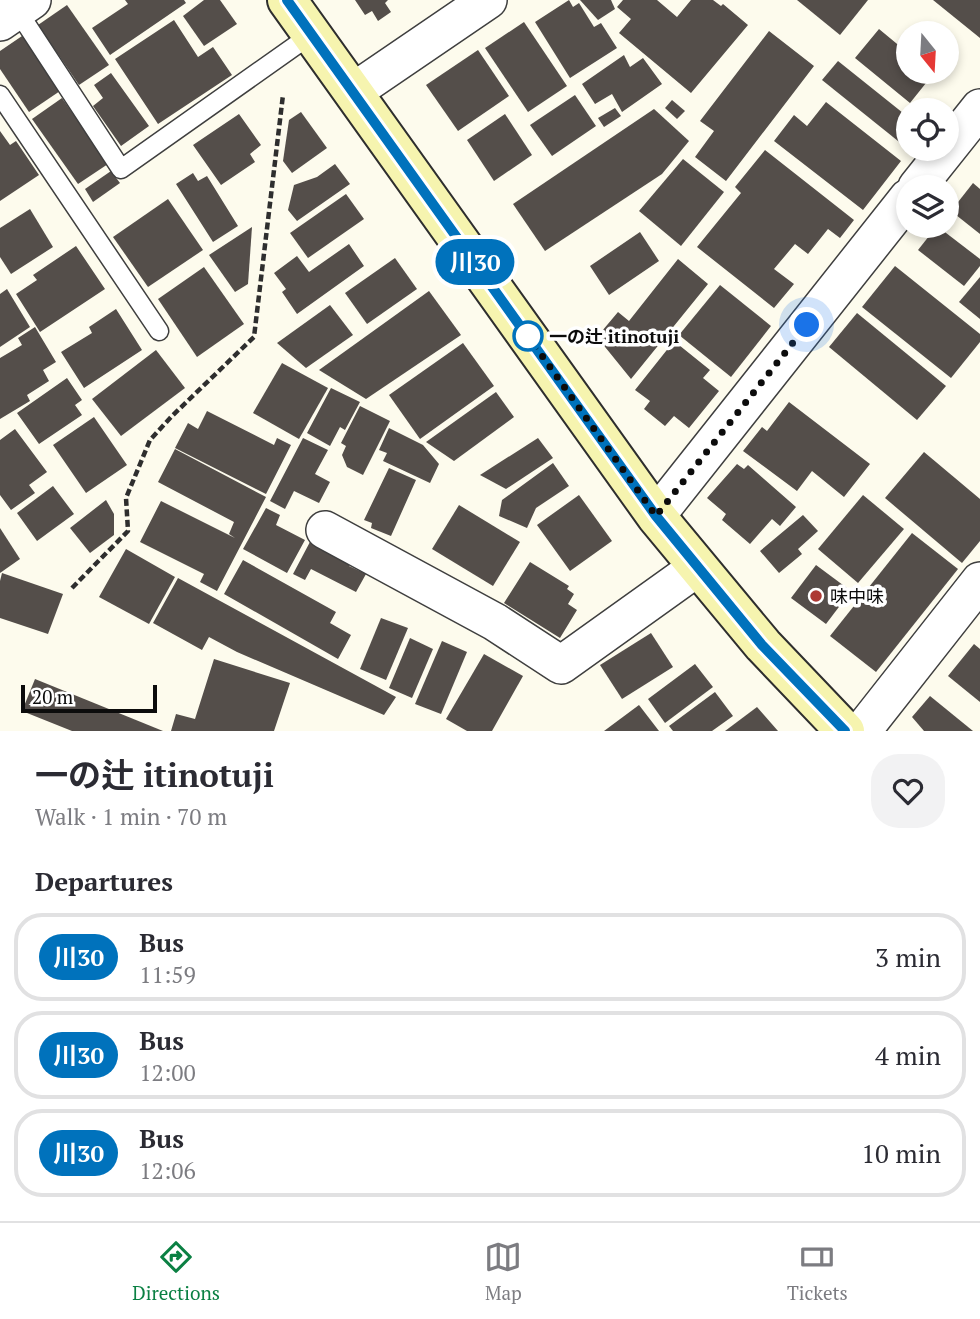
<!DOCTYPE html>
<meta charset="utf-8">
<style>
:root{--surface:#fff;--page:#f2f2f3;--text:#2b2b33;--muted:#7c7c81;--line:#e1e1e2;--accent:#0b8043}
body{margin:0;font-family:"PT Serif","Noto Sans JP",serif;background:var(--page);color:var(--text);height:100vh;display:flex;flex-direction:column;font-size:26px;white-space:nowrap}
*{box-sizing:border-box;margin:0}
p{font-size:23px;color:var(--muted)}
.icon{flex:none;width:38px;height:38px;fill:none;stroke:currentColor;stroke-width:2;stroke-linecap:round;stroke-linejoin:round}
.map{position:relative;height:731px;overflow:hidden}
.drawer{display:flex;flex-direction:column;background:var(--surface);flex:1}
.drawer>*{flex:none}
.badge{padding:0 14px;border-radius:23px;font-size:24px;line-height:46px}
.needle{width:46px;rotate:162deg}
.fabs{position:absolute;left:896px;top:21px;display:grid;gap:14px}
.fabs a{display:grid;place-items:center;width:63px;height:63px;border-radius:50%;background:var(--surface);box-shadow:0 4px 10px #0003;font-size:35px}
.scale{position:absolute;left:21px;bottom:18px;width:136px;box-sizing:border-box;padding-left:7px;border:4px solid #0c0c0c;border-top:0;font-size:19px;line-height:24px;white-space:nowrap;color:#0c0c0c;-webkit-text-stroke:5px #fff;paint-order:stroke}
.you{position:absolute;width:35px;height:35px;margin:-18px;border:5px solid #fff;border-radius:50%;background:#1a73e8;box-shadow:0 0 0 10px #1a73e833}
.map>.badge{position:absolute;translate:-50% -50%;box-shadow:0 0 0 4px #fff}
h2{padding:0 35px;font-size:26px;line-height:63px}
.round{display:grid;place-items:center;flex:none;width:74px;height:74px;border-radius:28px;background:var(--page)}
.summary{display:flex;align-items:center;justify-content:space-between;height:119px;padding:0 35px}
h1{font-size:33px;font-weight:700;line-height:52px}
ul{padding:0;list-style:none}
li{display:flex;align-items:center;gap:21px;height:88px;margin:0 14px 10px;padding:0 21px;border:4px solid var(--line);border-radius:28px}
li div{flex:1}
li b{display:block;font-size:26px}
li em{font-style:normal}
li .badge{min-width:77px;font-weight:700;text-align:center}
.tab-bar{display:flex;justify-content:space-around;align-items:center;height:98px;border-top:2px solid var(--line);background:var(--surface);font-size:19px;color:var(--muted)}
.tab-bar a{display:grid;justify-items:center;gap:4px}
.tab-bar .current{color:var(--accent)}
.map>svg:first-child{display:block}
</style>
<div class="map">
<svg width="980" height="731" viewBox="0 0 980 731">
<rect width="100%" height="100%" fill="#fdfbed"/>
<g fill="#544e4a">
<polygon points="125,0 184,0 186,3 110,55 92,28 128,4"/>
<polygon points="204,0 220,0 237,24 204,46 183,16"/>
<polygon points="355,0 388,0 385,3 391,12 378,21 372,11 365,15"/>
<polygon points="569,0 573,7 579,3 594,27 601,23 617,48 570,78 535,22"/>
<polygon points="580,0 611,0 615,9 598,20"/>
<polygon points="623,0 657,0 677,17 691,0 713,0 721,6 723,4 748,25 691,93 619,33 631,19 617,7"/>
<polygon points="797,0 868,0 840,35"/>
<polygon points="933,0 980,0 980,38"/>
<polygon points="67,5 109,65 79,85 38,25"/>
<polygon points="174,20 198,57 213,47 232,75 158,124 115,59"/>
<polygon points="524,22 567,86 528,112 485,48"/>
<polygon points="879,29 908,53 908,72 931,72 934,73 910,103 855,58"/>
<polygon points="769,31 814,66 726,181 695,157 714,131 700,121"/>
<polygon points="25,34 63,89 29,112 0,69 0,51"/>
<polygon points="478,50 509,96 458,131 426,85"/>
<polygon points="624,55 630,67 643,58 662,84 622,112 612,94 595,104 582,84"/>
<polygon points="838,61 908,117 908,139 903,145 822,80"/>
<polygon points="111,73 149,126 121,146 93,106 103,98 94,85"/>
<polygon points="575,95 596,126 552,156 530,125"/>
<polygon points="62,98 108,164 78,184 32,119"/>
<polygon points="672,100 685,111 677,119 665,108"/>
<polygon points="826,102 901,161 863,210 774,141 794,115 807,126"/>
<polygon points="615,108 621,116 604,127 598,118"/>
<polygon points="654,109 689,141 662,174 545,251 513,204"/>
<polygon points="301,112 327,148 292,173 283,161 289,120"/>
<polygon points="239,114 261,145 250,154 255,162 221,185 193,145"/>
<polygon points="505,114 532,155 494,181 467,140"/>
<polygon points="0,131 10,145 16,141 39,175 0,201"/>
<polygon points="765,150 854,220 840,238 828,229 808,254 795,244 774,269 794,284 774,308 697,247 741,193 735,187"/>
<polygon points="683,159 724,192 681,246 639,211"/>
<polygon points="335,164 350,184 297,221 288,210 294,185 317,177"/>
<polygon points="111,171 120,183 93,202 85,189"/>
<polygon points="193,173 198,181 207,176 238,226 213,242 176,184"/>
<polygon points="973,183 980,189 980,234 951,211"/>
<polygon points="346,194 364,219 308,258 290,233"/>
<polygon points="168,199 203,250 148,287 113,237"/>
<polygon points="30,209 53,247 11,274 0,257 0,228"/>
<polygon points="937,226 980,259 980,266 964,286 918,250"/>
<polygon points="252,227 248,284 235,292 209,255"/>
<polygon points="640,232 659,261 609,295 590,266"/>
<polygon points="349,244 364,266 297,314 282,292 286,289 274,273 297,256 309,272"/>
<polygon points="76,246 105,289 40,332 16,294 37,280 33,275"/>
<polygon points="395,258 417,289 367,324 345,293"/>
<polygon points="678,259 708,284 631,379 597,337 618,312 629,321"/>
<polygon points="895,266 980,334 980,342 951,378 862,307"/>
<polygon points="204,267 244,324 197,357 158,299"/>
<polygon points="980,277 980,319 959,302"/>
<polygon points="720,285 771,326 731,377 679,335"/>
<polygon points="7,289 30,327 0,347 0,294"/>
<polygon points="429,291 461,335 366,399 319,370"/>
<polygon points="330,305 353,335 306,368 277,343"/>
<polygon points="116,309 142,350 84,388 61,352 92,333 89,327"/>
<polygon points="857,313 946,386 917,420 829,347"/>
<polygon points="35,327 56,362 43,370 49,381 27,395 30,401 0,419 0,358 22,345 18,338"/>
<polygon points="674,341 710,370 703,378 719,391 689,428 674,416 665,426 644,409 650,401 635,390"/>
<polygon points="463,343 494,386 420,439 389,395"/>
<polygon points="156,350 185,388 121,436 92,399"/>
<polygon points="282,363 328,388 299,439 253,413"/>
<polygon points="67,378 82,400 75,405 82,415 39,444 17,413"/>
<polygon points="331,388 360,402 345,430 340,427 330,446 307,433"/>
<polygon points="496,392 514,417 454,461 426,442"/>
<polygon points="789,402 870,464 844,497 812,471 797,491 743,451 762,427 767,431"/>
<polygon points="360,406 390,421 363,475 347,467 342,455 346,446 341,443"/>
<polygon points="207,411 274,445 277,438 291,445 266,494 175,448 188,423 198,429"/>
<polygon points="94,417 127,465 86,493 53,445"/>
<polygon points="389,428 423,445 439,464 430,483 383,461 387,453 379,450"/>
<polygon points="15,429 47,472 29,485 35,493 11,510 0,495 0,440"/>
<polygon points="303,438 328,450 315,474 330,482 319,503 294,491 285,509 270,501"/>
<polygon points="538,438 553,458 506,489 480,475"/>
<polygon points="175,449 266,497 217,591 200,582 204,574 140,542 161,501 235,538 229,534 234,522 158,482"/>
<polygon points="924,452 980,499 980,541 962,563 885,498"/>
<polygon points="553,463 569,486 536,508 527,528 499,516 502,500"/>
<polygon points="737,464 744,469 748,465 796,507 780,526 772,519 750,544 722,520 726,514 707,498"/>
<polygon points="389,468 416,480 391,536 371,528 372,523 364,520"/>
<polygon points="53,486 74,514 37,541 17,513"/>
<polygon points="579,495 612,541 570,571 537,525"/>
<polygon points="863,495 904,529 858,583 818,549"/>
<polygon points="106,500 114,514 114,535 90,553 70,528"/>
<polygon points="459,505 520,542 493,586 432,549"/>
<polygon points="266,508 280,515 276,525 305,540 287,573 243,549"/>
<polygon points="803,515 818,531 798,549 802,554 779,573 760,551"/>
<polygon points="0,528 20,559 0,573"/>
<polygon points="912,533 958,569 876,672 830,636"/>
<polygon points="311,540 351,560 349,566 366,574 356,592 311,569 305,580 293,574"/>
<polygon points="126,549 175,577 149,624 99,597"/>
<polygon points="243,560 336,612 330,623 351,635 338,659 224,594"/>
<polygon points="530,562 569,586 567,589 574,594 568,604 577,610 560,638 504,603"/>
<polygon points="816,565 851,591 826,624 791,598"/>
<polygon points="2,573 63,594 48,634 0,618 0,581"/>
<polygon points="178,578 396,697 384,715 237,652 209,637 202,650 153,623"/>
<polygon points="381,618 408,628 386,680 360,669"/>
<polygon points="651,633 673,667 622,699 600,665"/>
<polygon points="410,638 433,649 412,698 389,688"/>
<polygon points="442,641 467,652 441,714 415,704"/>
<polygon points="974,644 980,649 980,702 948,676"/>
<polygon points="484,654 523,676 492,731 467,731 446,719"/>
<polygon points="214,659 290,683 274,731 171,731 176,714 195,719"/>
<polygon points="695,664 713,687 665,723 648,699"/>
<polygon points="35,679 163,731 72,731 22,711"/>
<polygon points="715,692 733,716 712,731 673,731 669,726"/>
<polygon points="930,696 973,731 924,731 912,717"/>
<polygon points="639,705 659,731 604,731"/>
<polygon points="757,707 778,731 725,731"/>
</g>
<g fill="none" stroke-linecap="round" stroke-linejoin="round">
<defs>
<g id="lane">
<polyline points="17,10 121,169 312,34"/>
<polyline points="0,95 159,331"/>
</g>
<g id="street">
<polyline points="0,22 32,0"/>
<polyline points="353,92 488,0"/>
<polyline points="917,187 980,108"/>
<polyline points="656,516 908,198"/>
<polyline points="325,530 495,622 561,665 698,567"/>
<polyline points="862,731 980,581"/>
</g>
<polyline id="secondary" points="287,0 656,516 763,645 845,731"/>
</defs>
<use href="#lane" stroke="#3f3f3f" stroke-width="21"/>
<use href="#street" stroke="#3f3f3f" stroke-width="40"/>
<use href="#secondary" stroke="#2e2e2e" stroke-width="42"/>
<polyline stroke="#2e2e2e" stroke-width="4.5" stroke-dasharray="7 3.5" stroke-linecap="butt" points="72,588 128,531 126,498 150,440 172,416 254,337 283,95"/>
<use href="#lane" stroke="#fff" stroke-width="18"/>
<use href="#street" stroke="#fff" stroke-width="37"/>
<use href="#secondary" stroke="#f6f4af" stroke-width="38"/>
</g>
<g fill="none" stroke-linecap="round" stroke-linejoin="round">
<defs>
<polyline id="line" points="287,0 656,516 762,645 845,731"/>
</defs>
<use href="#line" stroke="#fff" stroke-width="16"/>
<use href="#line" stroke="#0072bc" stroke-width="10"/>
<polyline stroke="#0c0c0c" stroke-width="7" stroke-dasharray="0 12.6" points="528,336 656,516 807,325"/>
</g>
<circle fill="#fff" stroke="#0072bc" stroke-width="3.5" cx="528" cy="336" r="14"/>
<circle fill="#ad3833" stroke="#fff" stroke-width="2.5" cx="816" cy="596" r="7"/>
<g text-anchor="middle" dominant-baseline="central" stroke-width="7" stroke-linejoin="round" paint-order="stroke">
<g font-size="18" font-weight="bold" fill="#0c0c0c" stroke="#fff" text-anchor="start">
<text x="549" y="336">一の辻 itinotuji</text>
</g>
<g font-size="18" fill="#0c0c0c" stroke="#fff" text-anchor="start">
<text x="830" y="596">味中味</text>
</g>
</g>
</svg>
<div class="fabs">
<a><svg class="needle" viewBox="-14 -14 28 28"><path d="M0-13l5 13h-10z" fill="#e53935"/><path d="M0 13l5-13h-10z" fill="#7c7c81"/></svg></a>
<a><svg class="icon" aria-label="locate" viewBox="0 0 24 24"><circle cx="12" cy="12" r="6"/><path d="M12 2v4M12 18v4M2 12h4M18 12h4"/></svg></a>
<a><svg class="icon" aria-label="layers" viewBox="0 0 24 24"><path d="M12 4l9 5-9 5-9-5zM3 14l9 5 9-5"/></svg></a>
</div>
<div class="scale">20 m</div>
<div class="you" style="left:807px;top:325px"></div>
<b class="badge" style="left:475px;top:262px;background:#0072bc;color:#fff">川30</b>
</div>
<section class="drawer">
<div class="summary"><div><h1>一の辻 itinotuji</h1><p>Walk · 1 min · 70 m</p></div><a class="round"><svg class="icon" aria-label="heart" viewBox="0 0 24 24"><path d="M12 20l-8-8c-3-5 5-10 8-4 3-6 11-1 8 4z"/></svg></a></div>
<h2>Departures</h2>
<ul>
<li><span class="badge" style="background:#0072bc;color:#fff">川30</span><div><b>Bus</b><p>11:59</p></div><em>3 min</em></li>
<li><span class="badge" style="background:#0072bc;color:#fff">川30</span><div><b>Bus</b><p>12:00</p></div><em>4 min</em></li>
<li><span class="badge" style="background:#0072bc;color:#fff">川30</span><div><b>Bus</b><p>12:06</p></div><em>10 min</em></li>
</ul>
</section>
<nav class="tab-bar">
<a class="current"><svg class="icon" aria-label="directions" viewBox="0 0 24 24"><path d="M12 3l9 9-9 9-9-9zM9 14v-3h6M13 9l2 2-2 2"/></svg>Directions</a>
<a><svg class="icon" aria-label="map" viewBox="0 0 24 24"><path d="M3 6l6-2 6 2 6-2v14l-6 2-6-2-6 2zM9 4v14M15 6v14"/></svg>Map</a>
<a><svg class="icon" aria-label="tickets" viewBox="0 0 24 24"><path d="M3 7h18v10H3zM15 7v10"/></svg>Tickets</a>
</nav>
